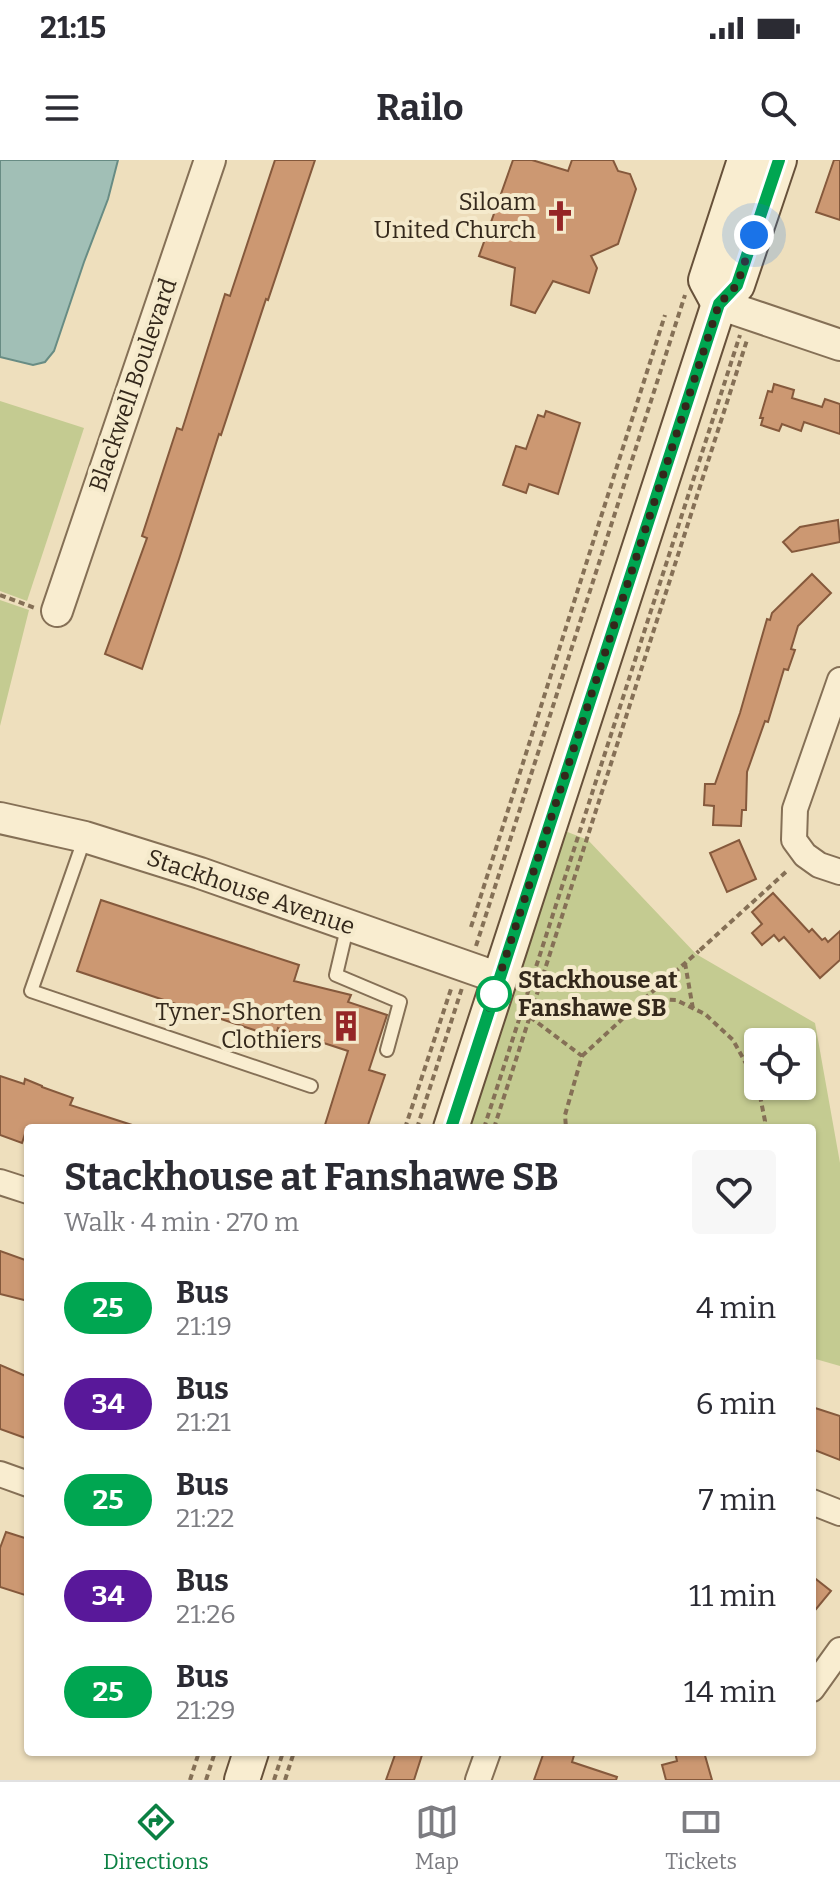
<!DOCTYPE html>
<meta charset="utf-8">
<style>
:root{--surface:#fff;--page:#f7f7f7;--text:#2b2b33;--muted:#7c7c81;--line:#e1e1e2;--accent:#0b8043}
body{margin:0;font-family:Bitter,serif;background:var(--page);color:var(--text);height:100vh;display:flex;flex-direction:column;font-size:30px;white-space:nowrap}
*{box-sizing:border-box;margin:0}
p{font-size:26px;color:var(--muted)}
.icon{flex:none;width:44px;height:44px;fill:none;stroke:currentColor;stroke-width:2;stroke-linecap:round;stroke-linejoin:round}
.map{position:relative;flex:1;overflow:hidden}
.sheet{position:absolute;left:24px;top:964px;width:792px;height:632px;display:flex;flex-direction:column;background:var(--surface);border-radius:8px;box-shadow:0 2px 6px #0004}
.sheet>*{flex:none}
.badge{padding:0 16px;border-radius:26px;font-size:28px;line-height:52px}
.buttons{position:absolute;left:744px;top:868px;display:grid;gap:16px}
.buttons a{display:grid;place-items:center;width:72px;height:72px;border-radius:8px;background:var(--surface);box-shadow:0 2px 6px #0004;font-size:40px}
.you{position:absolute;width:40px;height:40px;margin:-20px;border:6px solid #fff;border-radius:50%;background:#1a73e8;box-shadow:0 0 0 12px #1a73e833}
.map>.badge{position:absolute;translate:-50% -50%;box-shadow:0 0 0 4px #fff}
.round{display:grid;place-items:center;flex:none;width:84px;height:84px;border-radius:8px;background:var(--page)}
.overview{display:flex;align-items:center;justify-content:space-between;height:136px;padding:0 40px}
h1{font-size:38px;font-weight:700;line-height:60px}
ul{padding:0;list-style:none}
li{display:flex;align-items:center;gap:24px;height:96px;padding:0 40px}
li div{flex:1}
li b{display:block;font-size:30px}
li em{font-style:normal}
li .badge{min-width:88px;font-weight:700;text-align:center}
.status{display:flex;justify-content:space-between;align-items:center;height:56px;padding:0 40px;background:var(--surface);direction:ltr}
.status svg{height:22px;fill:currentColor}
header{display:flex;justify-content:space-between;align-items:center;height:104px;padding:0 40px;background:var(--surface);font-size:36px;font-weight:700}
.menu{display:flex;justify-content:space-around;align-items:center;height:112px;border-top:2px solid var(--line);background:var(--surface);font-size:22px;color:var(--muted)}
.menu a{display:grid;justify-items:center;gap:4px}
.menu .current{color:var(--accent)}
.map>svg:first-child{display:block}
</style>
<div class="status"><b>21:15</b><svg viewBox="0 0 49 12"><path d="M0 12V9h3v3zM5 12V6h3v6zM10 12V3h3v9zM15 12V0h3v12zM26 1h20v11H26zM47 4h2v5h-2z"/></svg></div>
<header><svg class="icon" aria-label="menu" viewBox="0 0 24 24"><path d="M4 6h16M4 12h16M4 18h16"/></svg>Railo<svg class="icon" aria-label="search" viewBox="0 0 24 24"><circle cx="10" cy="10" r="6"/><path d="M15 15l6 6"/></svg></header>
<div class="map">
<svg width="840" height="1620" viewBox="0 0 840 1620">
<rect width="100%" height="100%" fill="#eedfbd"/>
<g fill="#c4cb91" fill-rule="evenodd">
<polygon points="0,241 84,268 27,441 0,431"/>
<polygon points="0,440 29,450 0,566"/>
<path d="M565,671L588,680L696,794L815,863L840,1003V1206L812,1198V968H469ZM802,882V926H758V882Z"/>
</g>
<polygon fill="#a1bfb6" stroke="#688c84" stroke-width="2" points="0,0 118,0 108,39 84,102 54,191 45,202 33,205 0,197"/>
<g fill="#cc9872" stroke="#85593c" stroke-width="2">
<polygon points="275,0 315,0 268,140 266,139 221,275 219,274 179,399 142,509 105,494 147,378 142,376 177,268 182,270 225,134 230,136"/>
<polygon points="513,0 532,0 568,11 572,0 613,0 618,11 630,14 636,29 618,84 591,96 597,108 589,133 553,121 535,153 511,145 515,108 479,96"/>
<polygon points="834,0 840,0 840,60 816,52"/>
<polygon points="774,224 794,230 792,238 822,247 825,239 840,244 840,274 804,262 801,271 782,264 779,271 761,265 763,258 760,258 768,231 772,232"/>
<polygon points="546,251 580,263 558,334 529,324 526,333 503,325 516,286 526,289 538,255 544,257"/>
<polygon points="838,360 840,382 792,392 783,382 800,367"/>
<polygon points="812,414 831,433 798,466 791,489 795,490 788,510 784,509 768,562 765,561 747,612 746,650 742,650 741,666 713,665 714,646 704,645 705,624 715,624 740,553 767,459 770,460 772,453"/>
<polygon points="739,680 756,719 727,732 710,693"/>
<polygon points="773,733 809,772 812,769 822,780 825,778 828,782 840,771 840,800 820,818 784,777 779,781 774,775 762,785 752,773 762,764 752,752"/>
<polygon points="101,740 299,805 294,821 351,835 348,842 387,855 369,910 385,915 367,968 324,968 348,891 278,868 275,877 77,811"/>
<polygon points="0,916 24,924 25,919 42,926 42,927 73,938 70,945 132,965 131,968 27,968 22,983 0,975"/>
<polygon points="0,1091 28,1101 28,1141 0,1134"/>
<polygon points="0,1205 28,1217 28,1279 0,1269"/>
<polygon points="812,1247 840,1256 840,1300 812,1289"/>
<polygon points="6,1372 28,1379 28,1436 0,1427 0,1388"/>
<polygon points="812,1416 831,1431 812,1454"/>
<polygon points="396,1592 412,1592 422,1595 414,1620 386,1620"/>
<polygon points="544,1592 575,1592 572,1602 617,1617 616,1620 534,1620"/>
<polygon points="675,1592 704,1592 712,1620 666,1620 662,1605 677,1601"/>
</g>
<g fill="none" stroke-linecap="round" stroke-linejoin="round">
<defs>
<g id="service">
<polyline points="85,677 31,831 311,926"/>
<polyline points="348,764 336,815 400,842 387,890"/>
</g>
<g id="minor">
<polyline points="840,520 795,649 794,680 805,695 819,705 840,712"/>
<polyline points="0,1022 28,1031"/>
<polyline points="0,1314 28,1324"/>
<polyline points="812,1342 840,1353"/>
<polyline points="812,1529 840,1490"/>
<polyline points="478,1620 488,1592"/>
</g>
<g id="tertiary">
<polyline points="719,144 840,185"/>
<polyline points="57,451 210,0"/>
<polyline points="0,658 85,677 200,713 499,818"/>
</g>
<g id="secondary">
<polyline points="719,144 706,120 745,0"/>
<polyline points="451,968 719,144 737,125 779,0"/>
<polyline points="242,1620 251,1592"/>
</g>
</defs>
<use href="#service" stroke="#857056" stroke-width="16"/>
<use href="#minor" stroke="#857056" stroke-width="28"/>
<use href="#tertiary" stroke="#857056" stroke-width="34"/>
<use href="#secondary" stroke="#67513a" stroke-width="38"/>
<g stroke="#857056" stroke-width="4" stroke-dasharray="6 4" stroke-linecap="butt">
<polyline points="0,435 35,448"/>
<polyline points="471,767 665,155"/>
<polyline points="476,786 685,135"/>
<polyline points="700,790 788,710"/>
<polyline points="685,803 693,849 691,848"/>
<polyline points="644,839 699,791"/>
<polyline points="530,857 582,896 565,955 566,968"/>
<polyline points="582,896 644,839 676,840 705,854 733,880 758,925"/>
<polyline points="758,926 765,961 763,968"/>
<polyline points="405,968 452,826"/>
<polyline points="417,968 462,828"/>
<polyline points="484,968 740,175"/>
<polyline points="494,968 747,180"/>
<polyline points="190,1620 199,1592"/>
<polyline points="206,1620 215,1592"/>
<polyline points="274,1620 283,1592"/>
<polyline points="285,1620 294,1592"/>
</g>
<use href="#service" stroke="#f9edd0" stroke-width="12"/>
<use href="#minor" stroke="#f9edd0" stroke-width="24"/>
<use href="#tertiary" stroke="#f9edd0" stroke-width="30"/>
<use href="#secondary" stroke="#f9edd0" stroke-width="34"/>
</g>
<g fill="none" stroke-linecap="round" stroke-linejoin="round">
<defs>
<polyline id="line" points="451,968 719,144 737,125 779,0"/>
</defs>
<use href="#line" stroke="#fff" stroke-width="18"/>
<use href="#line" stroke="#00a651" stroke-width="12"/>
<polyline stroke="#34281b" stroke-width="8" stroke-dasharray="0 14.4" points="494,834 489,848 719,144 737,125 754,75"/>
</g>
<defs>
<symbol id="church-bare" viewBox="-9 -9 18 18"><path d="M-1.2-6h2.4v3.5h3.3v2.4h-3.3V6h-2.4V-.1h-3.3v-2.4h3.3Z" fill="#952626" stroke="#f5eacc" stroke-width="2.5" paint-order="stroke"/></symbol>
<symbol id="building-bare" viewBox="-9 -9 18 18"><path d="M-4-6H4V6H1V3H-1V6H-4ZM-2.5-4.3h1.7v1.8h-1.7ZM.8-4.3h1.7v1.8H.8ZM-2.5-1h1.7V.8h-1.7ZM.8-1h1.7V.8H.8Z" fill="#952626" stroke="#f5eacc" stroke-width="2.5" paint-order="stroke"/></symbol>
</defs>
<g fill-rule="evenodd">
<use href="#church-bare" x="538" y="34" width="44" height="44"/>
<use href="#building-bare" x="324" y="844" width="44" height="44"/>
</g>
<circle fill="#fff" stroke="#00a651" stroke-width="4" cx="494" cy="834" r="16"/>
<g text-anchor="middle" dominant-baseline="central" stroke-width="8" stroke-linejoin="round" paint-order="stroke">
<g font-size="24" fill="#34281b" stroke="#f5eacc" text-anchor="end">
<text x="536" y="42">Siloam<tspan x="536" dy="28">United Church</tspan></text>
<text x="322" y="852">Tyner-Shorten<tspan x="322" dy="28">Clothiers</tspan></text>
</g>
<g font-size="24" fill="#34281b" stroke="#f5eacc">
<text transform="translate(133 225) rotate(-71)">Blackwell Boulevard</text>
<text transform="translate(251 732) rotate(19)">Stackhouse Avenue</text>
</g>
<g font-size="24" font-weight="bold" fill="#34281b" stroke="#f5eacc" text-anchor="start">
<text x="518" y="820">Stackhouse at<tspan x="518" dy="28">Fanshawe SB</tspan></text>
</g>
</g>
</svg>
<div class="buttons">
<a><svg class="icon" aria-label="locate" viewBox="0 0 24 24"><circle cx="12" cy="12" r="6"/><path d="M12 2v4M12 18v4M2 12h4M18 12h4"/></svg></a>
</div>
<div class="you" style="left:754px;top:75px"></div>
<section class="sheet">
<div class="overview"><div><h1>Stackhouse at Fanshawe SB</h1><p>Walk · 4 min · 270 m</p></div><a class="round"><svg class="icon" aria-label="heart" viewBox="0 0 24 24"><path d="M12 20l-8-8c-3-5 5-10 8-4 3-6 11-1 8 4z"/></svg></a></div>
<ul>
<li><span class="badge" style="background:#00a651;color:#fff">25</span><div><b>Bus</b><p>21:19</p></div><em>4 min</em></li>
<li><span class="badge" style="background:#59189a;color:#fff">34</span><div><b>Bus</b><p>21:21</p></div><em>6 min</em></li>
<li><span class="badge" style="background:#00a651;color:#fff">25</span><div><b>Bus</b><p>21:22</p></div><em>7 min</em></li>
<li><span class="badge" style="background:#59189a;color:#fff">34</span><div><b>Bus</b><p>21:26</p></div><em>11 min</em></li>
<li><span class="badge" style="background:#00a651;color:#fff">25</span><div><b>Bus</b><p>21:29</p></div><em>14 min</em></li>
</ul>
</section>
</div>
<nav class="menu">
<a class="current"><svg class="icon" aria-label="directions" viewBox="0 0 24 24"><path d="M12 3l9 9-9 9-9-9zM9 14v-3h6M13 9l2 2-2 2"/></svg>Directions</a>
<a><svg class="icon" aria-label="map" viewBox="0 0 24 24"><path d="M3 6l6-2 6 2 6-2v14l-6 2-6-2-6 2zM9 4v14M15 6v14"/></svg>Map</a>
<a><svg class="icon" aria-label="tickets" viewBox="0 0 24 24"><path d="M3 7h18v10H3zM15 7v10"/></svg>Tickets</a>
</nav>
